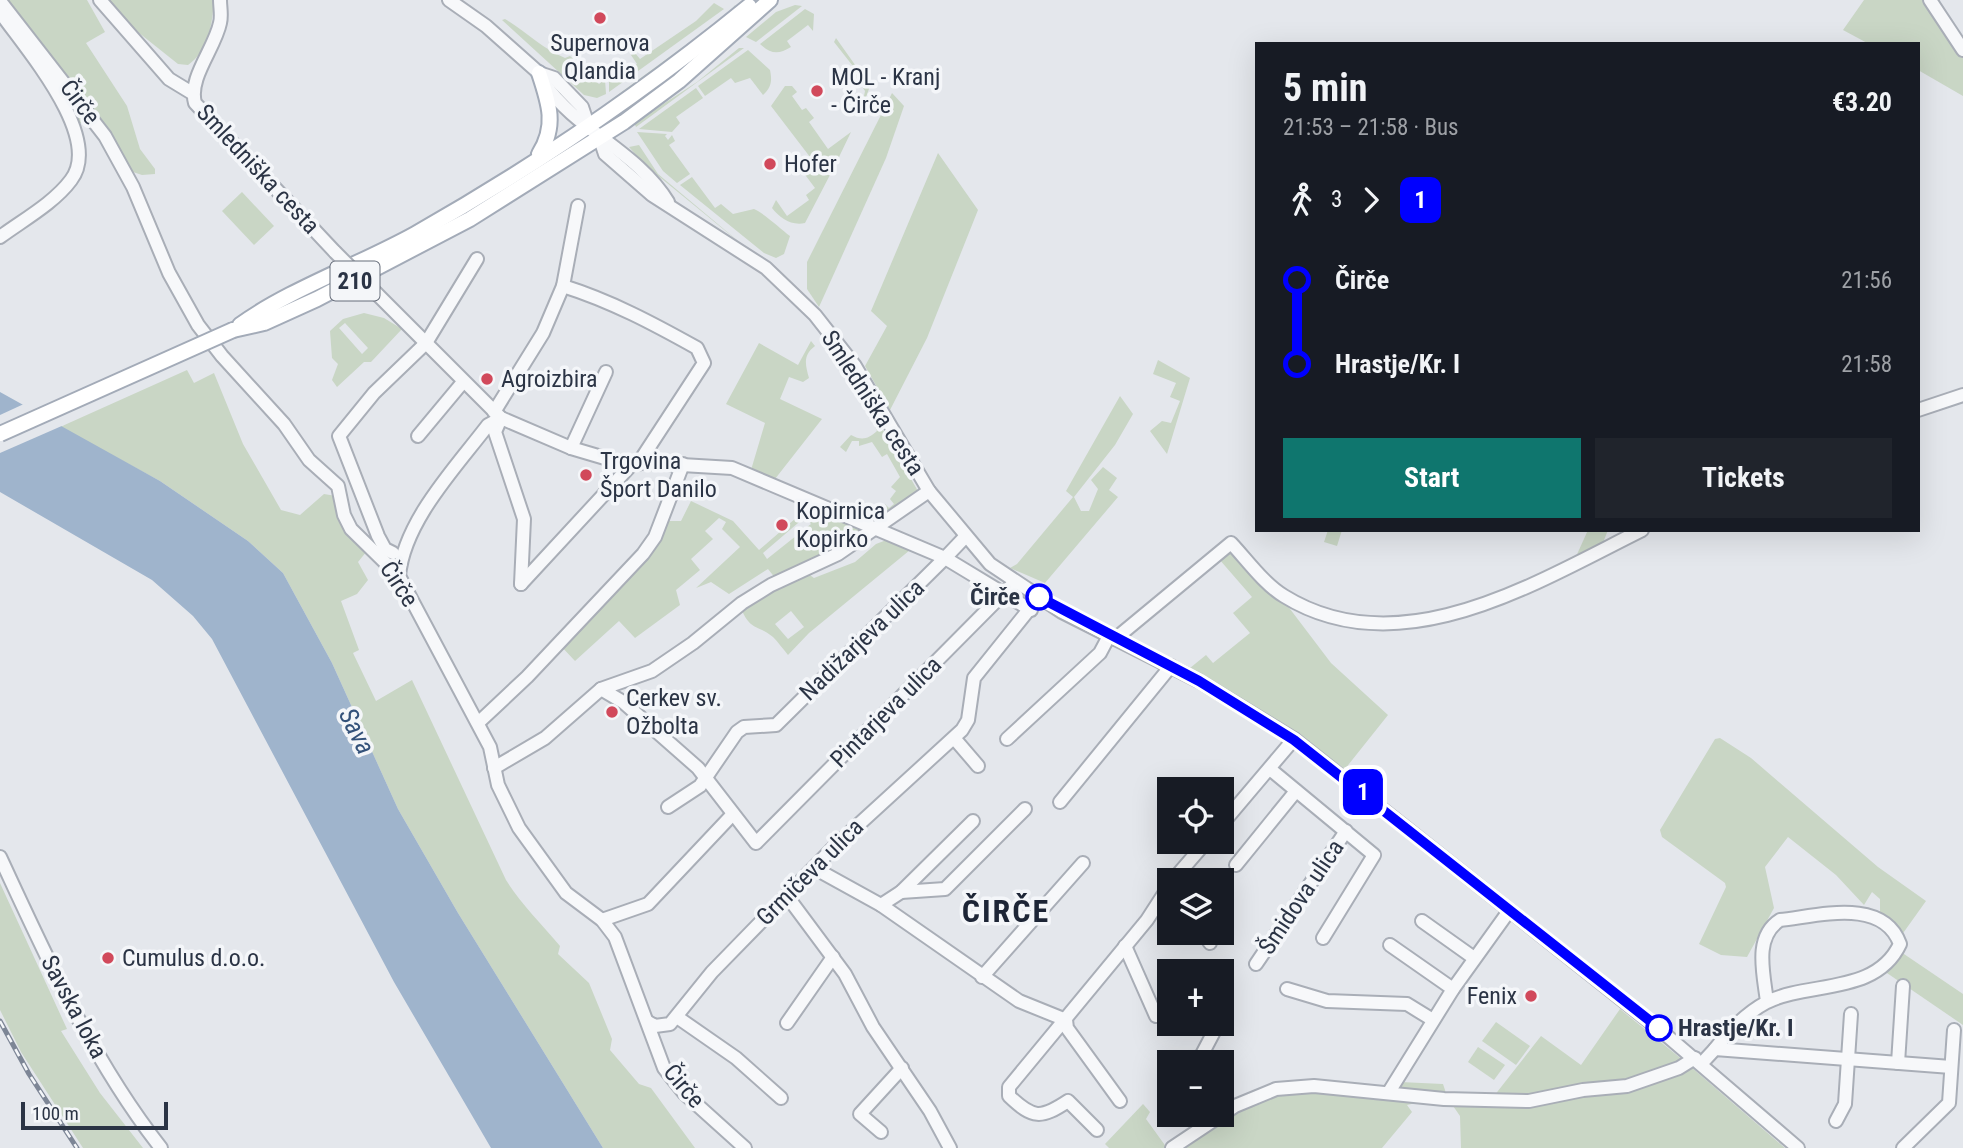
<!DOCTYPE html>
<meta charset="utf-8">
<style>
:root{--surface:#171b24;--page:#20242c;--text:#f1f3f6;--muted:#9ea1a6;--accent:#0f766e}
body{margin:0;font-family:"Roboto Condensed",sans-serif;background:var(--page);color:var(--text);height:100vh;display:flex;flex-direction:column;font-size:26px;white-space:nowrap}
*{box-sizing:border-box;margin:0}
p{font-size:23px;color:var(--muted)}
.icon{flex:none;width:38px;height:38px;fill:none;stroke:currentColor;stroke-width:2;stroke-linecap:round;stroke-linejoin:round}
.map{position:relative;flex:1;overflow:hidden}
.drawer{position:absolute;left:1255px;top:42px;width:665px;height:490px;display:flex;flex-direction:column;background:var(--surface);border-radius:0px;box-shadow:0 7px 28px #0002}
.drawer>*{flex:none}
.badge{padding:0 14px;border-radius:10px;font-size:24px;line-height:46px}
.fabs{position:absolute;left:1157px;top:777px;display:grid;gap:14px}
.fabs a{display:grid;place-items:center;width:77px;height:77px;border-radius:0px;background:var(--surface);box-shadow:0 7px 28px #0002;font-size:35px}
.scale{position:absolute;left:21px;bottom:18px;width:147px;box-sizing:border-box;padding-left:7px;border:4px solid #2b3445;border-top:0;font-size:19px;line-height:24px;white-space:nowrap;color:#2b3445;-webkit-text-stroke:5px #f4f6f9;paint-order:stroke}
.map>.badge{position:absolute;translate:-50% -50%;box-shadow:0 0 0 4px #fff}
.legs{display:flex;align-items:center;gap:10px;height:77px;padding:0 28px;font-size:23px}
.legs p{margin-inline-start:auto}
.head{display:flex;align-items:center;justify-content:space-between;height:119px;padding:0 28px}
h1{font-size:38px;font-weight:700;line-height:52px}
.cta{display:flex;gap:14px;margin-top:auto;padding:14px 28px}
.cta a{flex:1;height:80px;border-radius:0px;background:var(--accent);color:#fff;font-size:28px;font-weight:700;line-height:80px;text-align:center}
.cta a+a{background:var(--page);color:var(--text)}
ul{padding:0 28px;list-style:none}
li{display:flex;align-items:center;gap:24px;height:84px;font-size:26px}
li i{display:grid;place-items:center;width:10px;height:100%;margin:0 9px;background:currentColor}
li i::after{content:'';width:18px;height:18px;margin:-9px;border:5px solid;border-radius:50%;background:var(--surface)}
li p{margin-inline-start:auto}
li:first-child i{background:linear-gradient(#0000 50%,currentColor 0)}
li:last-child i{background:linear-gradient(currentColor 50%,#0000 0)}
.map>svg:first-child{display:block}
</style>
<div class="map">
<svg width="1963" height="1148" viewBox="0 0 1963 1148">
<rect width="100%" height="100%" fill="#e4e7ec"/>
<g fill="#c9d6c5" fill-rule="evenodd">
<path d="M0,0H87L105,32L86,43L127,106L140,149L155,169V174L142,175L127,170C121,146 113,131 92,118L79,124L63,93Z"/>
<path d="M105,0H214C212,25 209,50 188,65L178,64L119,17Z"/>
<polygon points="1864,0 1926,0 1963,54 1963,96 1918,70 1918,44 1869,44 1843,30"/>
<polygon points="714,3 724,9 609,92 609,81 637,64 631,55 635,53 640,59 696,21"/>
<polygon points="735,5 734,12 612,102 612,99 728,14"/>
<polygon points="795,5 802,6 756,42 746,37 776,12"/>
<path d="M805,9L814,14L813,31L808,25L787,41L791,47C778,55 771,54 760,44Z"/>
<path d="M505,19C525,31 544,50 565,58L570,56L599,84L605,79L606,94L597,98L584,95L502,20Z"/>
<polygon points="836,38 870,86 861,111 865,91 855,76 856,70 834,42"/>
<polygon points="739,48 744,48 636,127 634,123 697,82"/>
<path d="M748,50L770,70C772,80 772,87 763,95L750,78L735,83L731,78L705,96L698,86Z"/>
<path d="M785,86H792L797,92L792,96L802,110L806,108L814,118L809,122L828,149L851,132L839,157L830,167L831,173L805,223C791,226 780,218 772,208L776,200L787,216L809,200L806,195L815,188L800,168L810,157L771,106Z"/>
<polygon points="696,88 703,98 676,117 680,123 672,132 639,129"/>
<polygon points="892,93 904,106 886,158 819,307 807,289 807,262"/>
<polygon points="637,132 667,134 665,136 668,140 672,135 675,141 669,145 690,174 677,183 663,171"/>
<polygon points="639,145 658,174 756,256 645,165 629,147"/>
<polygon points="938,153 978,210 927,338 890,410 865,366 887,326 871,311"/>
<path d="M692,177L715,208L721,204L733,214L754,209C762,212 781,229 790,236L784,254L776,258L764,253L680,185Z"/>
<polygon points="242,192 274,226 254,245 222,211"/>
<path d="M364,313L384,318L402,329L371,362H364L337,387L332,380L338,364L332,358L330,331L343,319ZM345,323L368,348L362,354L339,328Z"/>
<path d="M811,341L815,346C803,355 805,364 809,378L803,382L789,377L780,399L822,419L775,479L751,470L765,423L726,404L759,343L798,365Z"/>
<polygon points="1158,360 1190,378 1167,454 1150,431 1162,421 1171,423 1180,401 1170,397 1176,383 1153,374"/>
<path d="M187,370L194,383L214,373L243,444L281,510L300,515L324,494L336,496L342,526L367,551L358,562L368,580L357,594L341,601L359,650L353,653L376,701L412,680L506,880C521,904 541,923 560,946L558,954L589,983L612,1039L610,1050L639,1084L651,1088L695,1148H603L458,913L398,809L332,663L283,573L248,541L160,481L60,427Z"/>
<polygon points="1120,396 1133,414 1115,445 1074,497 1081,511 1089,511 1098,489 1091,480 1103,467 1117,478 1109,490 1118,497 1045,583 1010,568 1017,564 1073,497 1066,491"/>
<path d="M879,423L919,493L874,519L885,504L889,508L894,504L890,499L896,491L891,487L900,477L887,454L882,457L872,442L859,446V441H852L846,452L840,447L851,435C862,441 868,439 877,431L874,425Z"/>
<path d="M691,501L733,521L759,550L811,505L866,531L808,566L776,579L768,569L729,594L711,582L696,588L740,547L722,529L726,522L719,518L705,531L713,539L691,559L700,570L676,590L680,605L635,638L619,621L575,661L559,644L664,521H681ZM805,517L811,524L767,559L763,553Z"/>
<polygon points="1328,530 1342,530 1337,546 1324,542"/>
<polygon points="1588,530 1608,530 1601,548 1574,561"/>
<path d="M889,539L910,550L809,633L788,655C783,649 778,642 773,637C757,624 750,631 741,608L753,598L807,573L814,578L855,562L876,544ZM791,611L804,627L788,639L775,624Z"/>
<polygon points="1226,553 1235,553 1284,601 1331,663 1388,715 1345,769 1262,711 1190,668 1206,655 1213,663 1250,633 1233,613 1252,597 1219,559"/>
<polygon points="1720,738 1751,758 1878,867 1926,901 1901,936 1880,915 1880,899 1872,892 1864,905 1836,875 1788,837 1765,867 1774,908 1747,957 1721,955 1699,944 1726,887 1725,883 1662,837 1660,830 1715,739"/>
<polygon points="0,883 67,1029 61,1031 100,1093 143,1148 83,1148 21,1052 0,1010"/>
<polygon points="1901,952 1963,994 1963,1025 1884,971"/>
<polygon points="1620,1009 1684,1061 1627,1084 1535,1097 1494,1096 1541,1036 1581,1065"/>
<polygon points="1496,1022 1530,1046 1516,1065 1482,1041"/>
<polygon points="1478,1047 1505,1065 1494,1080 1468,1062"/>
<polygon points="1691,1067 1785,1148 1461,1148 1460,1116 1451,1103 1510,1104"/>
<polygon points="1400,1082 1443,1084 1447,1096 1407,1105 1412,1112 1382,1148 1184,1148 1238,1108 1292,1089 1386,1093"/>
<polygon points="1143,1104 1150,1112 1146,1119 1167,1148 1109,1148 1105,1144"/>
</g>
<polygon fill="#9fb4cc" points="0,392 160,481 248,541 283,573 332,663 398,809 458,913 603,1148 491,1148 394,982 212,639 193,616 152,580 0,492"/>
<polygon fill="#e4e7ec" points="26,403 64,425 0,453 0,415"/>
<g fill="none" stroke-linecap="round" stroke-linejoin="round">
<defs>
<g id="minor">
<polyline points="100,0 169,79 192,93"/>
<path d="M220,0C220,7 222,16 220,23C215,48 188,78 195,103L335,252"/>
<polyline points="449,0 486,26 539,73 554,78 582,107 588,125"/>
<polyline points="1930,0 1963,50"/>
<polyline points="0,1 105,136 133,187 169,273 198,325 222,356 284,424 309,460 338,486 344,515 351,529 399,576 490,747 498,785 519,828 566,893 602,920 615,937 664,1068 684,1093 745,1148"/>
<path d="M0,12C25,48 104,137 71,180C54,203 23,220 0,237"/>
<path d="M544,83C577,131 637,151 668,202"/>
<polyline points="599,136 605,154 652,195 766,268 815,315 855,366 929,491 990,564 1062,612 1199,681 1294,739 1659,1029 1798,1148"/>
<path d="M578,206L563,286C611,301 654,324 697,348L704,363L638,464"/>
<polyline points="377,294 501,418 571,448 615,461 732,468 945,558 965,537"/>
<polyline points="1918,410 1963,395"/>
<polyline points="494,412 543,333 563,286"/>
<polyline points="501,418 495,432 524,519 521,584"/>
<polyline points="418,436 463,382"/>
<polyline points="571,448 606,372"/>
<polyline points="929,491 838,554 771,585 742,603 693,643 652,671 601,689 623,702 698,768 756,843 1015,582"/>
<polyline points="393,553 385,549 378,536 339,436 374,393 426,343 477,259"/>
<path d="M399,576C404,521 456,467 488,425L501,418"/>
<polyline points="521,584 632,464"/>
<path d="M1115,639L1231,543C1247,560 1264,584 1284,596C1400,668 1537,582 1642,530"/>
<polyline points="478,723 527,677 643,554 655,537 683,464"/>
<polyline points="954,738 978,766"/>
<polyline points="1007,739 1100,653 1109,636"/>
<polyline points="494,768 545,738 601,689"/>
<polyline points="1270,769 1374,855 1323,938"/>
<polyline points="1060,802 1171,666"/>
<polyline points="668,807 700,786 737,732 744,727 776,725 945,558 1031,610"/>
<polyline points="1222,824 1294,739"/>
<path d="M0,857C47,958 92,1060 161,1148"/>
<polyline points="1236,865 1296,791"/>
<polyline points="814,868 881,905 1019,1001 1066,1020 1067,1028 1120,1101"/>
<polyline points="1173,880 1206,842"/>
<polyline points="901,892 945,889 1025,809"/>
<polyline points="787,896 845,974 873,1027 930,1111 950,1148"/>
<polyline points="881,905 901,892 973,821"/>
<polyline points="602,920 648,904 732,815"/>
<polyline points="1422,921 1474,958"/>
<polyline points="1203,933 1210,943"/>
<polyline points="1390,945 1453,989"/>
<polyline points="1125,946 1156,1016"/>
<polyline points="1256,964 1346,831"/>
<polyline points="982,977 1083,863"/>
<polyline points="1287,989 1327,1001 1407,1004 1433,1020"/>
<polyline points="677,1017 736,1058 781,1098"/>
<polyline points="648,1022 655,1026 670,1024 712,972 833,848 962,730 968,720 974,678 1039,597"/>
<polyline points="787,1023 833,957"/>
<path d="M1715,1049C1729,1031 1746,1013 1767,1002C1810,981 1876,995 1900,944C1883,897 1818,916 1780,920C1753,937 1764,975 1767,1002"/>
<polyline points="1198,1062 1218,1024"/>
<polyline points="1702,1063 1715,1049 1951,1067"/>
<polyline points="1898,1063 1903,986"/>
<polyline points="1389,1092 1453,989 1509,911"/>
<polyline points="1836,1121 1845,1104 1851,1014"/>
<path d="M1097,1130L1068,1101C1041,1119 1033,1119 1009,1096V1087L1147,920L1169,886"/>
<polyline points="881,1132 860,1114 902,1068"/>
<polyline points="1172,1148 1235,1106 1276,1089 1314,1086 1444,1099 1529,1101 1583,1090 1627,1086 1679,1068 1695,1058"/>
<polyline points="1903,1148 1949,1103 1954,1030"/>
</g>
<g id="major">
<path d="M539,154C557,126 549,103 539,73"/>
<path d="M240,325C288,290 361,264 415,234C532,168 645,91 749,6"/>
<polyline points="233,330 264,323 317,299 470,219 624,122 679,81 770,0"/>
</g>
</defs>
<use href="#minor" stroke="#a9aeb7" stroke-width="16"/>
<use href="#major" stroke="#a3abb8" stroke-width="18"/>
<use href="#minor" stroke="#f7f8fa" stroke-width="12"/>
<use href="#major" stroke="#fff" stroke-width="14"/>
<defs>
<polyline id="rail" points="0,1021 29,1074 77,1148"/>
</defs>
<use href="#rail" stroke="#7d8696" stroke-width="5"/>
<use href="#rail" stroke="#f4f6f9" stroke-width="2.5" stroke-dasharray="8" stroke-linecap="butt"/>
<defs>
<polyline id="minor-bridge" points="335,252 377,294"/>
<polyline id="major-bridge" points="0,434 233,330"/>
</defs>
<use href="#minor-bridge" stroke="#a9aeb7" stroke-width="16" stroke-linecap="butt"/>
<use href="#major-bridge" stroke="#a3abb8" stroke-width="18" stroke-linecap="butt"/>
<use href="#minor-bridge" stroke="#f7f8fa" stroke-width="12"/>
<use href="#major-bridge" stroke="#fff" stroke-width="14"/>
</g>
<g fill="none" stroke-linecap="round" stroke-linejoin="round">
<defs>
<polyline id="line-1" points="1039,597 1199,681 1294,740 1659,1028"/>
</defs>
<use href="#line-1" stroke="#fff" stroke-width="16"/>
<use href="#line-1" stroke="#00f" stroke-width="10"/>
</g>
<g fill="#d1495b" stroke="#f4f6f9" stroke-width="2.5">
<circle cx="600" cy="18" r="7"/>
<circle cx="817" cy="91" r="7"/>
<circle cx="770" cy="164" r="7"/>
<circle cx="487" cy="379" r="7"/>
<circle cx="586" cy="475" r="7"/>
<circle cx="782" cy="525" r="7"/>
<circle cx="612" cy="712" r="7"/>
<circle cx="108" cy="958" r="7"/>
<circle cx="1531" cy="996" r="7"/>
</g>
<g fill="#fff" stroke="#00f" stroke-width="3.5">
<circle cx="1039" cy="597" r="12"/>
<circle cx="1659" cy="1028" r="12"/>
</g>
<g text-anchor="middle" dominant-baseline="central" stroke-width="7" stroke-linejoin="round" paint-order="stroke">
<rect fill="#f4f6f9" stroke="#676e7b" stroke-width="2" x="330.5" y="261.5" width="49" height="39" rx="5"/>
<g font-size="23" font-weight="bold" fill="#2b3445">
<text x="355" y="281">210</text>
</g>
<g font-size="24" fill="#2b3445" stroke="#f4f6f9" text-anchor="start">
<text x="600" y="43" text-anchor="middle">Supernova<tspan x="600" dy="28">Qlandia</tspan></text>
<text x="831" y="77">MOL - Kranj<tspan x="831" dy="28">- Čirče</tspan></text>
<text x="784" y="164">Hofer</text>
<text x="501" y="379">Agroizbira</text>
<text x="600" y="461">Trgovina<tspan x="600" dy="28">Šport Danilo</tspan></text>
<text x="796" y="511">Kopirnica<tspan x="796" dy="28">Kopirko</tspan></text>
<text x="626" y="698">Cerkev sv.<tspan x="626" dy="28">Ožbolta</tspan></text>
<text x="122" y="958">Cumulus d.o.o.</text>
<text x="1517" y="996" text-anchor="end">Fenix</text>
</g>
<g font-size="24" fill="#2b3445" stroke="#f4f6f9">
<text transform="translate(80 102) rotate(53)">Čirče</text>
<text transform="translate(258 169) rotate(47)">Smledniška cesta</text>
<text transform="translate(873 403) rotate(57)">Smledniška cesta</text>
<text transform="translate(399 584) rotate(57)">Čirče</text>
<text transform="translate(862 640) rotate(-44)">Nadižarjeva ulica</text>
<text transform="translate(886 712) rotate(-45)">Pintarjeva ulica</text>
<text transform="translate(810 872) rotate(-45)">Grmičeva ulica</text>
<text transform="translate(1301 897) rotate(-56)">Šmidova ulica</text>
<text transform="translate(74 1007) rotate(62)">Savska loka</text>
<text transform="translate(684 1086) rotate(50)">Čirče</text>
</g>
<g font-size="24" font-weight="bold" fill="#2b3445" stroke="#f4f6f9" text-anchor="end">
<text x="1020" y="597">Čirče</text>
<text x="1678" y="1028" text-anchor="start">Hrastje/Kr. I</text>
</g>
<g font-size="26" font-style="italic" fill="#34527a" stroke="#f4f6f9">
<text transform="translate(357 731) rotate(63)">Sava</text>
</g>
<g font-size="32" font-weight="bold" letter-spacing="2" fill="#1d2536" stroke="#f4f6f9">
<text x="1006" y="911">ČIRČE</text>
</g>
</g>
</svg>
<div class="fabs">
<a><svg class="icon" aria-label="locate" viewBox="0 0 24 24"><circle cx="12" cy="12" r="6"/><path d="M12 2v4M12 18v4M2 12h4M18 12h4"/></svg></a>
<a><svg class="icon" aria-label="layers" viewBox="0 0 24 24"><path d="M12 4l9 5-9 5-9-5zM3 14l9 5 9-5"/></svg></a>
<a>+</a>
<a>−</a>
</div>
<div class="scale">100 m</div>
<b class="badge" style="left:1363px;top:792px;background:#00f;color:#fff">1</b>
<section class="drawer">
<div class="head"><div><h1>5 min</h1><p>21:53 – 21:58 · Bus</p></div><b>€3.20</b></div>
<div class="legs"><svg class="icon" aria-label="walk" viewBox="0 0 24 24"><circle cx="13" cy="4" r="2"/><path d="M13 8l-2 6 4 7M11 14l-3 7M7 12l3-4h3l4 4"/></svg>3<svg class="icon" aria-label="forward" viewBox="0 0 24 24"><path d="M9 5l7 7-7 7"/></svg><b class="badge" style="background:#00f;color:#fff">1</b></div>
<ul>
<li><i style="color:#00f"></i><b>Čirče</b><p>21:56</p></li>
<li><i style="color:#00f"></i><b>Hrastje/Kr. I</b><p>21:58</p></li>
</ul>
<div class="cta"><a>Start</a><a>Tickets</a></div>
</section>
</div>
